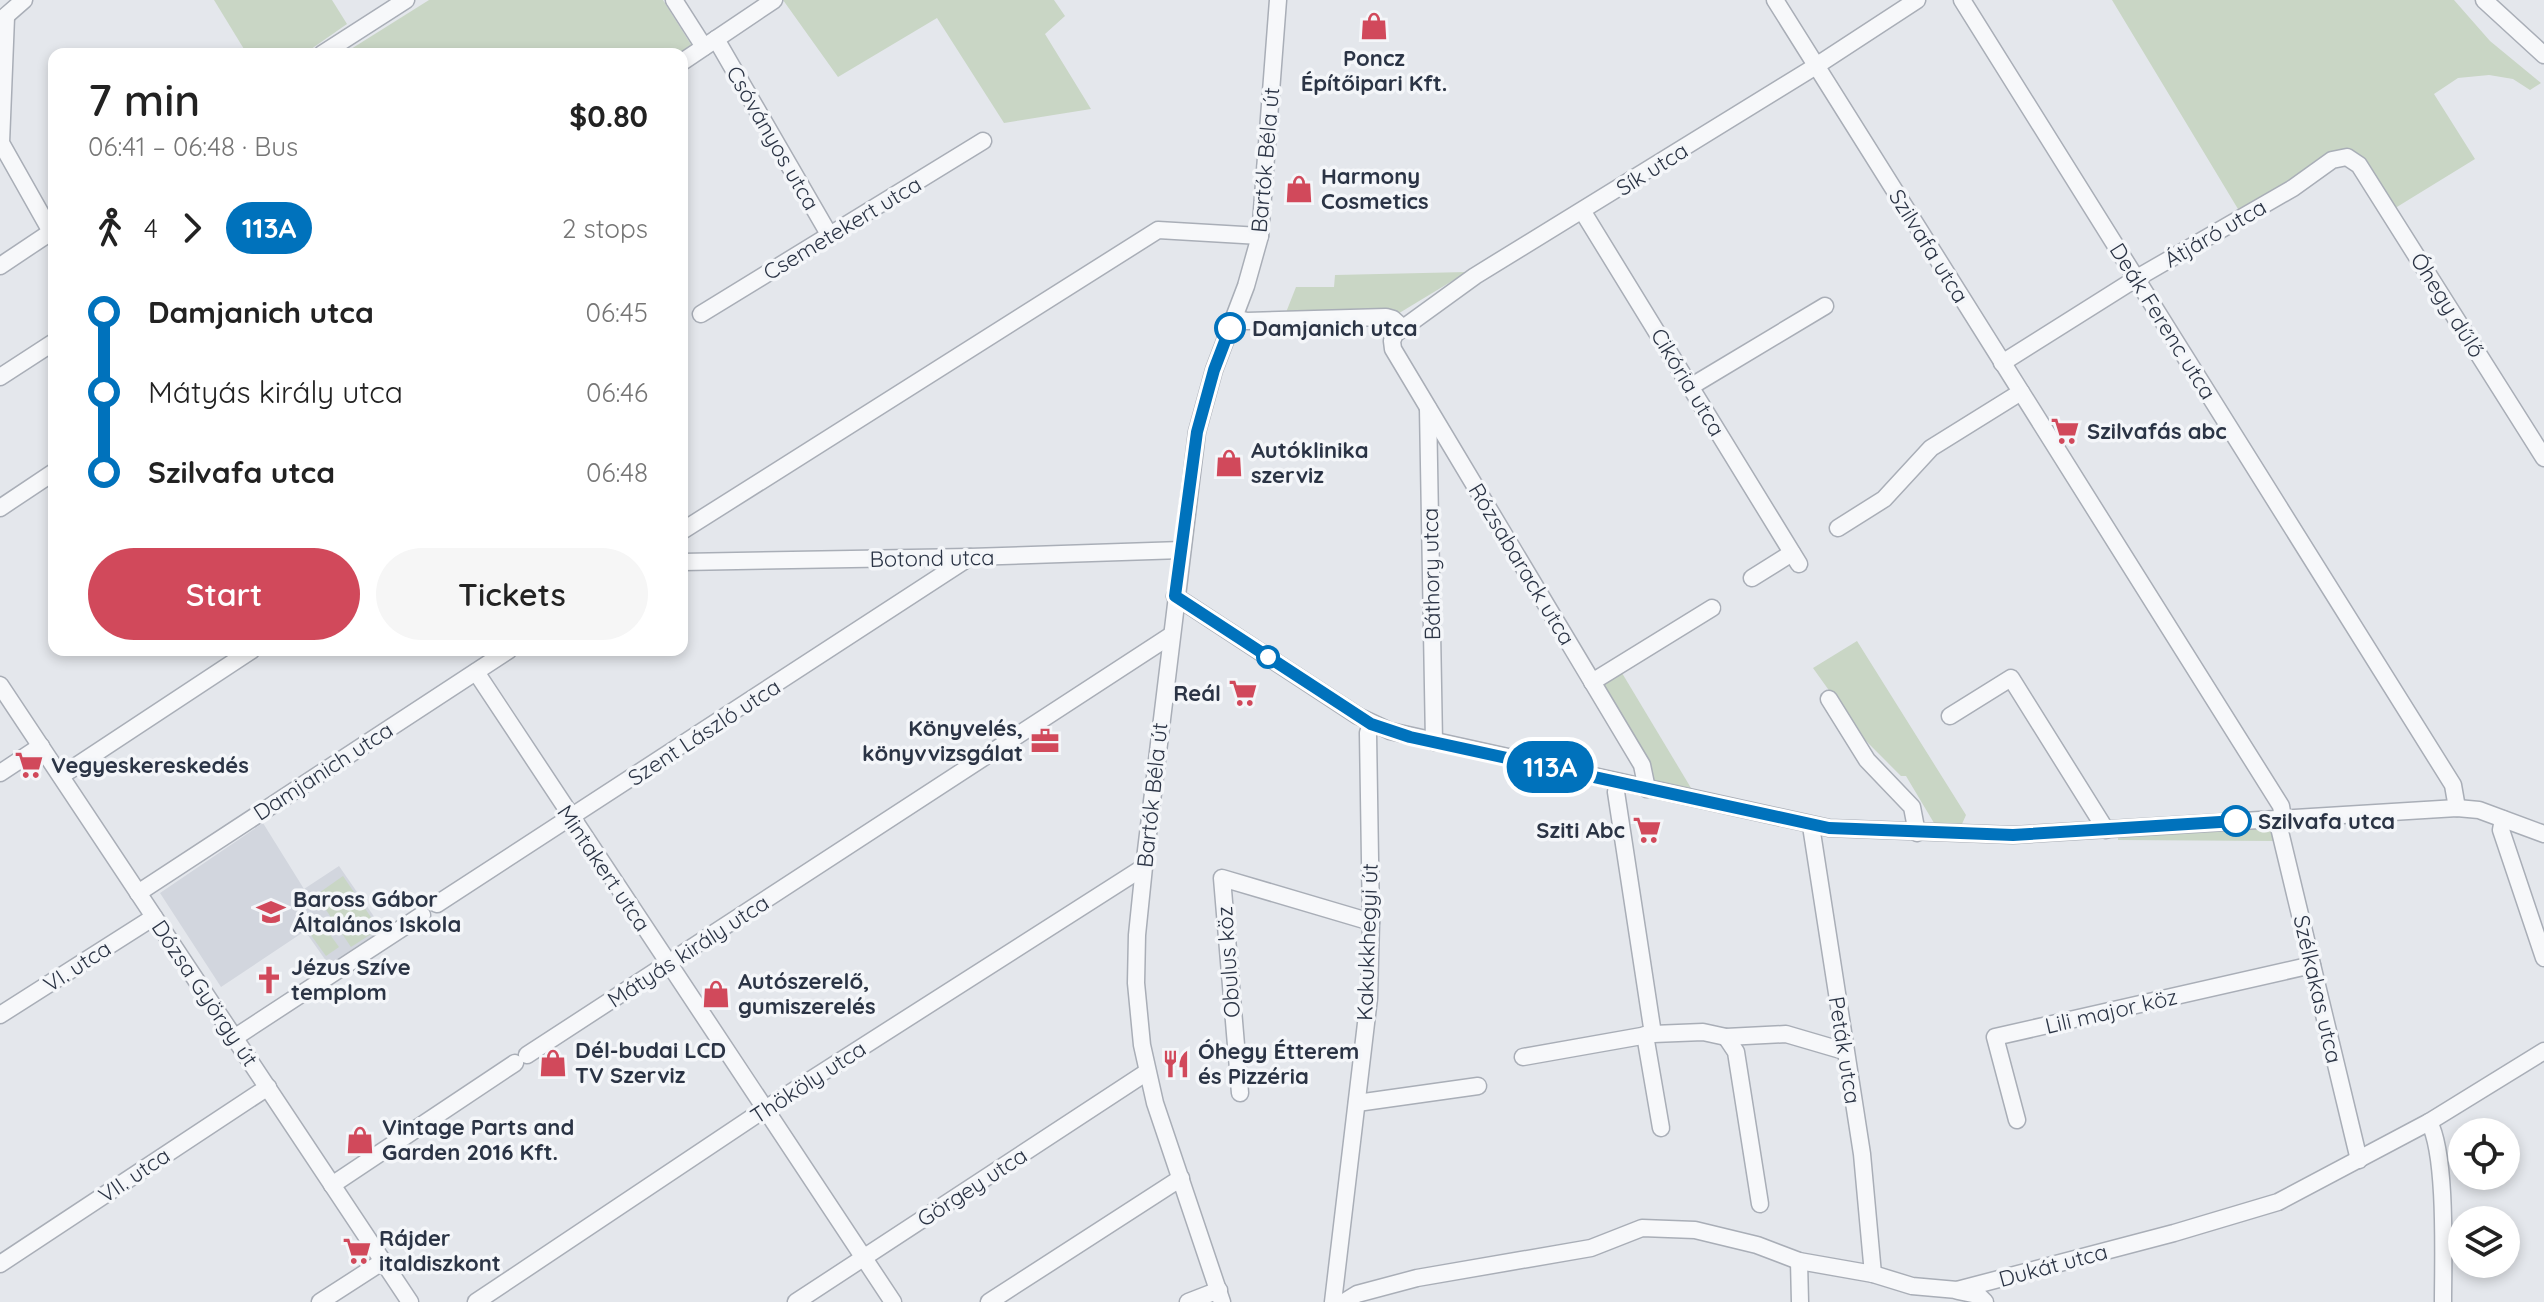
<!DOCTYPE html>
<meta charset="utf-8">
<style>
:root{--surface:#fff;--page:#f6f6f6;--text:#222;--muted:#767676;--accent:#d1495b}
body{margin:0;font-family:Quicksand,sans-serif;background:var(--page);color:var(--text);height:100vh;display:flex;flex-direction:column;font-size:30px;white-space:nowrap}
*{box-sizing:border-box;margin:0}
p{font-size:26px;color:var(--muted)}
.icon{flex:none;width:44px;height:44px;fill:none;stroke:currentColor;stroke-width:2;stroke-linecap:round;stroke-linejoin:round}
.map{position:relative;flex:1;overflow:hidden}
.panel{position:absolute;left:48px;top:48px;width:640px;height:608px;display:flex;flex-direction:column;background:var(--surface);border-radius:16px;box-shadow:0 4px 12px #0003}
.panel>*{flex:none}
.badge{padding:0 16px;border-radius:26px;font-size:28px;line-height:52px}
.tools{position:absolute;left:2448px;top:1118px;display:grid;gap:16px}
.tools a{display:grid;place-items:center;width:72px;height:72px;border-radius:50%;background:var(--surface);box-shadow:0 4px 12px #0003;font-size:40px}
.map>.badge{position:absolute;translate:-50% -50%;box-shadow:0 0 0 4px #fff}
.legs{display:flex;align-items:center;gap:12px;height:88px;padding:0 40px;font-size:26px}
.legs p{margin-inline-start:auto}
.headline{display:flex;align-items:center;justify-content:space-between;height:136px;padding:0 40px}
h1{font-size:44px;font-weight:600;line-height:60px}
.cta{display:flex;gap:16px;margin-top:auto;padding:16px 40px}
.cta a{flex:1;height:92px;border-radius:48px;background:var(--accent);color:#fff;font-size:32px;font-weight:600;line-height:92px;text-align:center}
.cta a+a{background:var(--page);color:var(--text)}
ul{padding:0 40px;list-style:none}
li{display:flex;align-items:center;gap:28px;height:80px;font-size:30px}
li i{display:grid;place-items:center;width:12px;height:100%;margin:0 10px;background:currentColor}
li i::after{content:'';width:20px;height:20px;margin:-10px;border:6px solid;border-radius:50%;background:var(--surface)}
li p{margin-inline-start:auto}
li:first-child i{background:linear-gradient(#0000 50%,currentColor 0)}
li:last-child i{background:linear-gradient(currentColor 50%,#0000 0)}
.map>svg:first-child{display:block}
</style>
<div class="map">
<svg width="2544" height="1302" viewBox="0 0 2544 1302">
<rect width="100%" height="100%" fill="#e4e7ec"/>
<polygon fill="#d2d6de" points="263,823 304,889 339,866 384,931 329,965 305,931 221,987 160,893"/>
<g fill="#c9d6c5">
<polygon points="214,0 332,0 347,24 304,54 247,54"/>
<polygon points="429,0 663,0 692,46 679,54 343,54"/>
<polygon points="783,0 1054,0 1065,16 1045,34 1091,109 1004,123 937,18 838,77"/>
<polygon points="2112,0 2454,0 2490,41 2541,83 2530,90 2513,79 2489,75 2458,78 2434,94 2475,159 2392,210 2356,153 2351,152 2241,214"/>
<polygon points="1467,272 1396,315 1285,315 1296,287 1334,287 1335,275"/>
<polygon points="1857,641 1966,815 1962,824 1934,823 1906,776 1901,776 1863,738 1813,668"/>
<polygon points="1622,673 1694,793 1657,784 1600,686"/>
<polygon points="2271,828 2275,841 2118,840 2118,835"/>
<polygon points="343,876 379,929 351,947 316,895"/>
<polygon points="318,918 339,947 326,956 305,927"/>
</g>
<g fill="none" stroke-linecap="round" stroke-linejoin="round">
<defs>
<g id="minor">
<polyline points="674,0 704,47"/>
<polyline points="1775,0 2281,806 2283,818"/>
<polyline points="1962,0 2453,785 2457,808"/>
<polyline points="2484,0 2544,55"/>
<polyline points="6,17 1,143 54,237"/>
<polyline points="0,21 24,0"/>
<polyline points="716,39 830,236"/>
<polyline points="322,54 406,0"/>
<polyline points="682,62 774,0"/>
<polyline points="1583,212 1799,564"/>
<polyline points="0,266 54,230"/>
<polyline points="701,314 983,141"/>
<polyline points="1234,318 1247,321 1386,317 1393,319 1403,328"/>
<polyline points="2002,363 2137,278 2293,188 2332,160 2347,157 2359,165 2544,458"/>
<polyline points="0,377 54,342"/>
<polyline points="1690,387 1825,306"/>
<polyline points="1428,408 1434,742"/>
<polyline points="0,508 54,472"/>
<polyline points="1838,528 1884,499 1931,448 2021,392"/>
<polyline points="682,531 1158,230 1260,236"/>
<polyline points="682,562 970,557 1182,550"/>
<polyline points="1752,578 1792,553"/>
<polyline points="1175,596 1358,716 1390,731 1829,828 2013,835 2457,808 2479,810 2544,834"/>
<polyline points="476,672 893,1302"/>
<polyline points="1592,682 1712,608"/>
<polyline points="0,685 410,1302"/>
<polyline points="1829,699 1867,760 1912,807 1917,833"/>
<polyline points="1950,716 2011,678 2106,830"/>
<polyline points="0,773 41,746"/>
<polyline points="61,776 252,650"/>
<polyline points="1618,782 1616,792 1653,1034"/>
<polyline points="1647,789 1642,765 1393,349 1392,341 1395,334 1475,276 1816,66 1917,0"/>
<polyline points="2277,819 2359,1160"/>
<polyline points="2503,819 2501,830 2544,958"/>
<polyline points="1811,826 1862,1154 1873,1274"/>
<polyline points="138,893 509,650"/>
<polyline points="437,904 970,557"/>
<polyline points="0,1015 154,917"/>
<polyline points="1645,1035 1661,1128"/>
<polyline points="1726,1037 1736,1052 1760,1204"/>
<polyline points="234,1038 422,915"/>
<polyline points="527,1055 1170,636"/>
<polyline points="1523,1057 1653,1034 1703,1032 1726,1037 1786,1034 1844,1051"/>
<polyline points="1240,1093 1222,878 1371,922"/>
<polyline points="1357,1103 1478,1086"/>
<polyline points="2017,1120 1995,1037 2312,965"/>
<path d="M2429,1122C2447,1155 2443,1260 2443,1302"/>
<polyline points="332,1185 515,1063"/>
<polyline points="1799,1261 1800,1302"/>
<polyline points="0,1264 268,1087"/>
<polyline points="1958,1291 1978,1295 1985,1302"/>
<polyline points="320,1302 382,1262"/>
<polyline points="476,1302 765,1109 1144,867"/>
<polyline points="796,1302 1147,1072"/>
<polyline points="989,1302 1181,1178"/>
<polyline points="1188,1302 1219,1290"/>
<polyline points="1222,1302 1155,1103 1142,1045 1136,983 1137,935 1144,867 1197,432 1214,370 1246,286 1260,236 1278,0"/>
<polyline points="1333,1302 1369,998 1371,922 1368,733 1371,724"/>
<polyline points="1344,1302 1357,1294 1417,1278 1591,1248 1642,1228 1695,1230 1757,1245 1799,1261 1873,1274 1912,1286 1957,1290 2174,1233 2278,1202 2429,1122 2544,1051"/>
</g>
</defs>
<use href="#minor" stroke="#a9aeb7" stroke-width="19"/>
<use href="#minor" stroke="#f7f8fa" stroke-width="16"/>
</g>
<g fill="none" stroke-linecap="round" stroke-linejoin="round">
<defs>
<polyline id="line-1" points="1230,328 1214,370 1197,432 1175,596 1371,724 1410,737 1829,828 2013,835 2236,821"/>
</defs>
<use href="#line-1" stroke="#fff" stroke-width="18"/>
<use href="#line-1" stroke="#0072bc" stroke-width="12"/>
</g>
<defs>
<symbol id="shop-bare" viewBox="-9 -9 18 18"><path d="M-5-2.5h2.3a2.7 3.5 0 0 1 5.4 0H5L5.5 6h-11ZM-1.5-2.5h3a1.5 2.3 0 0 0-3 0Z" fill="#d1495b" stroke="#f4f6f9" stroke-width="2.5" paint-order="stroke"/></symbol>
<symbol id="supermarket-bare" viewBox="-9 -9 18 18"><path d="M-6-5.5h2.5l.6 2H6L4.5 2H-2.5L-4.4-4H-6ZM-1.5 3.2a1.3 1.3 0 1 0 .1 0ZM3 3.2a1.3 1.3 0 1 0 .1 0Z" fill="#d1495b" stroke="#f4f6f9" stroke-width="2.5" paint-order="stroke"/></symbol>
<symbol id="office-bare" viewBox="-9 -9 18 18"><path d="M-6-3h4V-5.5h4V-3h4V5H-6ZM-1-4.5V-3h2v-1.5ZM-6 0V1H6V0Z" fill="#d1495b" stroke="#f4f6f9" stroke-width="2.5" paint-order="stroke"/></symbol>
<symbol id="school-bare" viewBox="-9 -9 18 18"><path d="M0-5L7-2L0 1L-7-2ZM-4 1L0 2.5L4 1V4Q0 6-4 4Z" fill="#d1495b" stroke="#f4f6f9" stroke-width="2.5" paint-order="stroke"/></symbol>
<symbol id="church-bare" viewBox="-9 -9 18 18"><path d="M-1.2-6h2.4v3.5h3.3v2.4h-3.3V6h-2.4V-.1h-3.3v-2.4h3.3Z" fill="#d1495b" stroke="#f4f6f9" stroke-width="2.5" paint-order="stroke"/></symbol>
<symbol id="restaurant-bare" viewBox="-9 -9 18 18"><path d="M-5-6h1v4h1v-4h1v4h1v-4h1v5L-1.5 .5V6h-2V.5L-5-1ZM5-6V6H3V1.5H1.5Q1.5-4 5-6Z" fill="#d1495b" stroke="#f4f6f9" stroke-width="2.5" paint-order="stroke"/></symbol>
</defs>
<g fill-rule="evenodd">
<use href="#shop-bare" x="1354" y="6" width="40" height="40"/>
<use href="#shop-bare" x="1279" y="169" width="40" height="40"/>
<use href="#supermarket-bare" x="2045" y="411" width="40" height="40"/>
<use href="#shop-bare" x="1209" y="443" width="40" height="40"/>
<use href="#supermarket-bare" x="1223" y="673" width="40" height="40"/>
<use href="#office-bare" x="1025" y="721" width="40" height="40"/>
<use href="#supermarket-bare" x="9" y="745" width="40" height="40"/>
<use href="#supermarket-bare" x="1627" y="810" width="40" height="40"/>
<use href="#school-bare" x="251" y="892" width="40" height="40"/>
<use href="#church-bare" x="249" y="960" width="40" height="40"/>
<use href="#shop-bare" x="696" y="974" width="40" height="40"/>
<use href="#shop-bare" x="533" y="1043" width="40" height="40"/>
<use href="#restaurant-bare" x="1156" y="1044" width="40" height="40"/>
<use href="#shop-bare" x="340" y="1120" width="40" height="40"/>
<use href="#supermarket-bare" x="337" y="1231" width="40" height="40"/>
</g>
<g fill="#fff" stroke="#0072bc" stroke-width="4">
<circle cx="1230" cy="328" r="14"/>
<circle cx="1268" cy="657" r="10"/>
<circle cx="2236" cy="821" r="14"/>
</g>
<g text-anchor="middle" dominant-baseline="central" stroke-width="7" stroke-linejoin="round" paint-order="stroke">
<g font-size="22" font-weight="bold" fill="#2b3445" stroke="#f4f6f9" text-anchor="start">
<text x="1374" y="58" text-anchor="middle">Poncz<tspan x="1374" dy="25">Építőipari Kft.</tspan></text>
<text x="1321" y="176">Harmony<tspan x="1321" dy="25">Cosmetics</tspan></text>
<text x="2087" y="431">Szilvafás abc</text>
<text x="1251" y="450">Autóklinika<tspan x="1251" dy="25">szerviz</tspan></text>
<text x="1221" y="693" text-anchor="end">Reál</text>
<text x="1023" y="728" text-anchor="end">Könyvelés,<tspan x="1023" dy="25">könyvvizsgálat</tspan></text>
<text x="51" y="765">Vegyeskereskedés</text>
<text x="1625" y="830" text-anchor="end">Sziti Abc</text>
<text x="293" y="899">Baross Gábor<tspan x="293" dy="25">Általános Iskola</tspan></text>
<text x="291" y="967">Jézus Szíve<tspan x="291" dy="25">templom</tspan></text>
<text x="738" y="981">Autószerelő,<tspan x="738" dy="25">gumiszerelés</tspan></text>
<text x="575" y="1050">Dél-budai LCD<tspan x="575" dy="25">TV Szerviz</tspan></text>
<text x="1198" y="1051">Óhegy Étterem<tspan x="1198" dy="25">és Pizzéria</tspan></text>
<text x="382" y="1127">Vintage Parts and<tspan x="382" dy="25">Garden 2016 Kft.</tspan></text>
<text x="379" y="1238">Rájder<tspan x="379" dy="25">italdiszkont</tspan></text>
</g>
<g font-size="22" fill="#2b3445" stroke="#f4f6f9">
<text transform="translate(773 138) rotate(60)">Csóványos utca</text>
<text transform="translate(1265 160) rotate(-85)">Bartók Béla út</text>
<text transform="translate(1652 169) rotate(-32)">Sík utca</text>
<text transform="translate(842 228) rotate(-31)">Csemetekert utca</text>
<text transform="translate(2215 233) rotate(-30)">Átjáró utca</text>
<text transform="translate(1929 246) rotate(58)">Szilvafa utca</text>
<text transform="translate(2448 305) rotate(58)">Óhegy dűlő</text>
<text transform="translate(2163 321) rotate(58)">Deák Ferenc utca</text>
<text transform="translate(1688 382) rotate(59)">Cikória utca</text>
<text transform="translate(932 558) rotate(-1)">Botond utca</text>
<text transform="translate(1522 564) rotate(59)">Rózsabarack utca</text>
<text transform="translate(1431 574) rotate(-91)">Báthory utca</text>
<text transform="translate(704 732) rotate(-33)">Szent László utca</text>
<text transform="translate(323 771) rotate(-33)">Damjanich utca</text>
<text transform="translate(1152 795) rotate(-84)">Bartók Béla út</text>
<text transform="translate(604 868) rotate(56)">Mintakert utca</text>
<text transform="translate(1367 942) rotate(-88)">Kakukkhegyi út</text>
<text transform="translate(688 951) rotate(-33)">Mátyás király utca</text>
<text transform="translate(1228 962) rotate(-94)">Obulus köz</text>
<text transform="translate(77 966) rotate(-33)">VI. utca</text>
<text transform="translate(2318 989) rotate(77)">Szélkakas utca</text>
<text transform="translate(205 993) rotate(56)">Dózsa György út</text>
<text transform="translate(2111 1011) rotate(-13)">Lili major köz</text>
<text transform="translate(1845 1050) rotate(81)">Peták utca</text>
<text transform="translate(808 1082) rotate(-33)">Thököly utca</text>
<text transform="translate(134 1175) rotate(-34)">VII. utca</text>
<text transform="translate(972 1187) rotate(-33)">Görgey utca</text>
<text transform="translate(2053 1265) rotate(-15)">Dukát utca</text>
</g>
<g font-size="22" font-weight="bold" fill="#2b3445" stroke="#f4f6f9" text-anchor="start">
<text x="1252" y="328">Damjanich utca</text>
<text x="2258" y="821">Szilvafa utca</text>
</g>
</g>
</svg>
<div class="tools">
<a><svg class="icon" aria-label="locate" viewBox="0 0 24 24"><circle cx="12" cy="12" r="6"/><path d="M12 2v4M12 18v4M2 12h4M18 12h4"/></svg></a>
<a><svg class="icon" aria-label="layers" viewBox="0 0 24 24"><path d="M12 4l9 5-9 5-9-5zM3 14l9 5 9-5"/></svg></a>
</div>
<b class="badge" style="left:1550px;top:767px;background:#0072bc;color:#fff">113A</b>
<section class="panel">
<div class="headline"><div><h1>7 min</h1><p>06:41 – 06:48 · Bus</p></div><b>$0.80</b></div>
<div class="legs"><svg class="icon" aria-label="walk" viewBox="0 0 24 24"><circle cx="13" cy="4" r="2"/><path d="M13 8l-2 6 4 7M11 14l-3 7M7 12l3-4h3l4 4"/></svg>4<svg class="icon" aria-label="forward" viewBox="0 0 24 24"><path d="M9 5l7 7-7 7"/></svg><b class="badge" style="background:#0072bc;color:#fff">113A</b><p>2 stops</p></div>
<ul>
<li><i style="color:#0072bc"></i><b>Damjanich utca</b><p>06:45</p></li>
<li><i style="color:#0072bc"></i><span>Mátyás király utca</span><p>06:46</p></li>
<li><i style="color:#0072bc"></i><b>Szilvafa utca</b><p>06:48</p></li>
</ul>
<div class="cta"><a>Start</a><a>Tickets</a></div>
</section>
</div>
